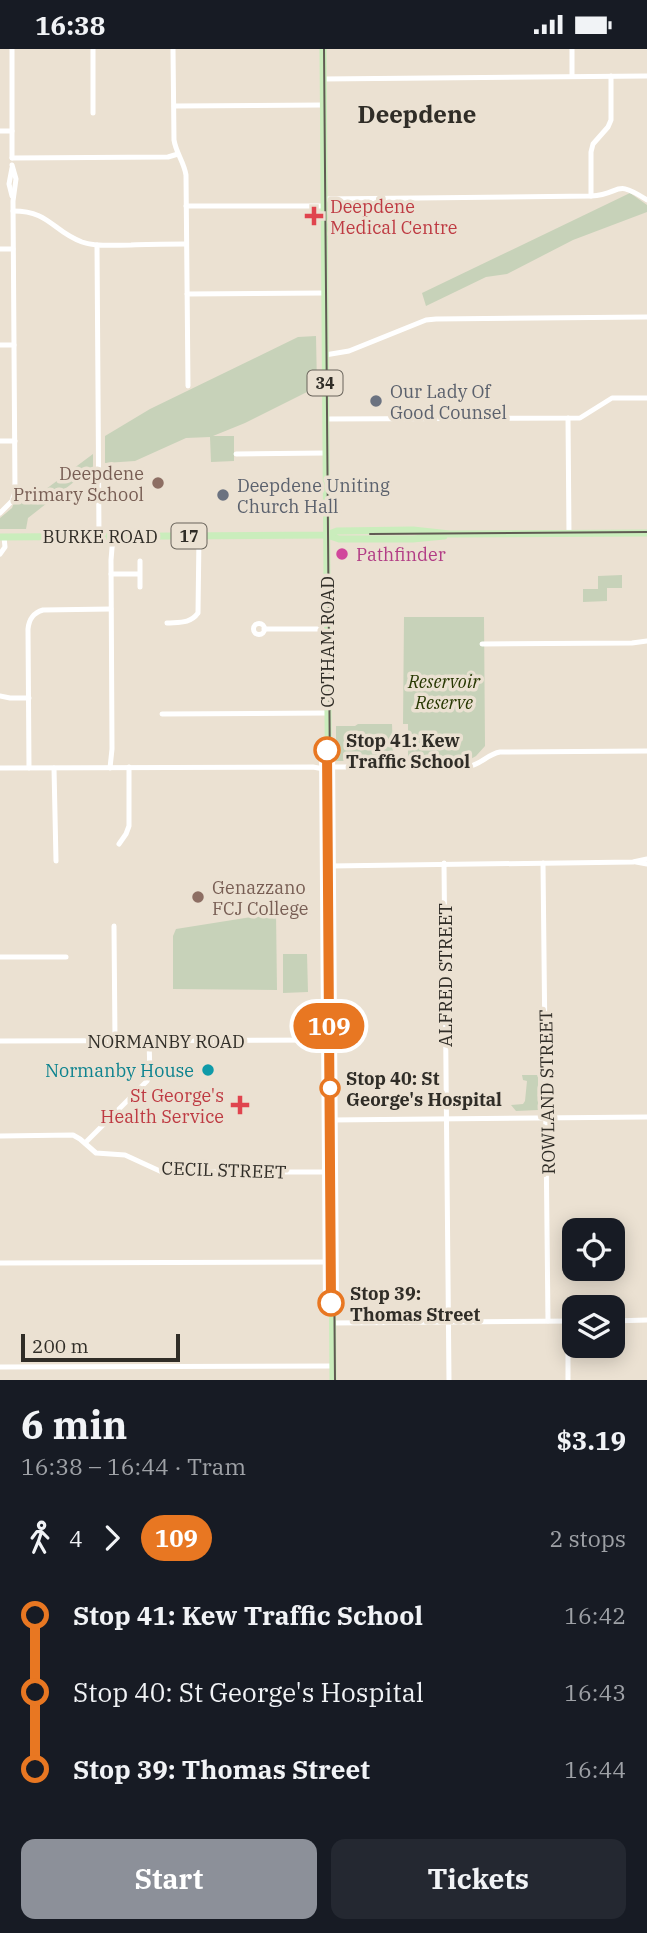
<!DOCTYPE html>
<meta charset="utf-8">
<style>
:root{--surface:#171b24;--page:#242831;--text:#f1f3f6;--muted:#9ea1a6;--accent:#8c9099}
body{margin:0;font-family:"IBM Plex Serif",serif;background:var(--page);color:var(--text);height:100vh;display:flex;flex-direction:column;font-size:26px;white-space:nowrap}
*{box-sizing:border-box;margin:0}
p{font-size:23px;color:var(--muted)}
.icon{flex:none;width:38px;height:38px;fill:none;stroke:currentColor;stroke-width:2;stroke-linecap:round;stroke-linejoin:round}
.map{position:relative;height:1331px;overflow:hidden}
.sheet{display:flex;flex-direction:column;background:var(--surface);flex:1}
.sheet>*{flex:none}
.badge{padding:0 14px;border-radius:23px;font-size:24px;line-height:46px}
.buttons{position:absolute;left:562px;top:1169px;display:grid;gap:14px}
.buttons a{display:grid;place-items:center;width:63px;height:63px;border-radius:14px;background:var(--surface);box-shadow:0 4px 18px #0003;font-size:35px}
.scale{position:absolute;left:21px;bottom:18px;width:159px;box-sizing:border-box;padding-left:7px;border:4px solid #302d27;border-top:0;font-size:19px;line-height:24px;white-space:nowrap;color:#302d27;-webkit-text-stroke:5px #ebe1d2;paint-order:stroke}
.map>.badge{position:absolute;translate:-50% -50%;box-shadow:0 0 0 4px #fff}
.legs{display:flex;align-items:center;gap:10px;height:77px;padding:0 21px;font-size:23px}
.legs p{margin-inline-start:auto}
.headline{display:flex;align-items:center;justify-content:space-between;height:119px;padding:0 21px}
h1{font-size:38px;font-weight:700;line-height:52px}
.action{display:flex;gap:14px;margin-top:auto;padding:14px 21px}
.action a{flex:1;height:80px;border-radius:14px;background:var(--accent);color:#fff;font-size:28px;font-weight:700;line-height:80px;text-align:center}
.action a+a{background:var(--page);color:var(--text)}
ul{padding:0 21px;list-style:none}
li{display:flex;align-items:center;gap:24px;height:77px;font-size:26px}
li i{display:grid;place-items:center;width:10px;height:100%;margin:0 9px;background:currentColor}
li i::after{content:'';width:18px;height:18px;margin:-9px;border:5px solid;border-radius:50%;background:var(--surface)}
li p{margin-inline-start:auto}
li:first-child i{background:linear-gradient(#0000 50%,currentColor 0)}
li:last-child i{background:linear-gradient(currentColor 50%,#0000 0)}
.status{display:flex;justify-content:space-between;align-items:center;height:49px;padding:0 35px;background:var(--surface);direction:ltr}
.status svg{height:19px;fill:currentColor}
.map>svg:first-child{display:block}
</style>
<div class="status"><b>16:38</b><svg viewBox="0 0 49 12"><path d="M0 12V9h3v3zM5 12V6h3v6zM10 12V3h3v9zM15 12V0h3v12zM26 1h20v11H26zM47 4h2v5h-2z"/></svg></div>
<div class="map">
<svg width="647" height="1331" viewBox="0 0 647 1331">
<rect width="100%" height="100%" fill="#ebe1d2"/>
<g fill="#c7d2b9">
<polygon points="630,144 647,156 647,163 573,191 507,225 486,228 426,257 422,244"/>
<polygon points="316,287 317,338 245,374 213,387 234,387 234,412 211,413 210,388 186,389 135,412 105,414 105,387 150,360 298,288"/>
<polygon points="93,405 93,418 28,469 26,480 0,480 0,469 12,459 18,443 42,443"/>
<polygon points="622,526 622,539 607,539 607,552 583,553 583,540 598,540 598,527"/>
<polygon points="404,568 484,568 485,697 476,707 469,711 408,711 408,675 403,675"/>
<polygon points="358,675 392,675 393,703 387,712 336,712 336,677 355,677"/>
<polygon points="276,864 277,941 173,940 173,887 176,880"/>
<polygon points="283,905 307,905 308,943 283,944"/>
<polygon points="522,1026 538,1026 538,1061 516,1062 511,1056 523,1055 525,1052 527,1032 523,1031"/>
</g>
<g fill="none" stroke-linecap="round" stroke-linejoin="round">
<g stroke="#fff" stroke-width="5">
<polyline points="12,0 12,109"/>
<polyline points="93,0 93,64"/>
<path d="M173,0L174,91C176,104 184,113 186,126L188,337"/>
<polyline points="572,27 572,0"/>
<polyline points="323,30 647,27"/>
<polyline points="174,57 323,56"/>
<polyline points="0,82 12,82"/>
<polyline points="12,109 168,108 178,105"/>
<polyline points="12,147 9,135 12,119"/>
<polyline points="591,147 591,103 593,95 608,78 611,71 611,27"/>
<path d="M324,150L591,147C623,145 613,129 647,151"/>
<polyline points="186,157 324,157"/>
<path d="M13,162C50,162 52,182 82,193C97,198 115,196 131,196C149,195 168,195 186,195"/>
<polyline points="97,196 99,487"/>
<polyline points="0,200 13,200"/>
<polyline points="187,245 325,244"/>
<polyline points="0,296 14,296"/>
<polyline points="325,306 349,302 426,271 436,270 647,268"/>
<polyline points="568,369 569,485"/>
<polyline points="326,370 580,369 612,349 647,349"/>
<polyline points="0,392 15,392"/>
<polyline points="236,405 326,404"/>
<polyline points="0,464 12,452 15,443 13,152 16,130 12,116"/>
<polyline points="0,505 5,498 4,488"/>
<polyline points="140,512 140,538"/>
<polyline points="111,525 139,525"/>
<path d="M167,574C179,573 190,575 198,564L199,487"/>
<circle cx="259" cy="580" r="5.5"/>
<polyline points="264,580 327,580"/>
<polyline points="482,595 632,594 647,592"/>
<polyline points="0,647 10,649 29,649"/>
<polyline points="162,665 328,664"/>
<path d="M329,718H466C480,717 487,705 500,703L647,702"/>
<polyline points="0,719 313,718 329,721"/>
<path d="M29,719L28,580C29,570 33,564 43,561L111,560"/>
<polyline points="54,719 56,812"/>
<polyline points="110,719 112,700 111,511 113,487"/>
<polyline points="119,795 126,785 129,777 129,718"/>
<polyline points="636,813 647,815"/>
<polyline points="444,814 449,1331"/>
<polyline points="543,814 548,1272"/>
<polyline points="330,817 633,813 647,810"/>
<polyline points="114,877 115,992"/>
<polyline points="0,908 66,908"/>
<polyline points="0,992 331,991"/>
<polyline points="331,1071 647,1068"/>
<polyline points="0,1087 73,1086 80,1090 96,1104 125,1106 162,1123 332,1123"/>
<polyline points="85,1094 147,1032 150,1025 149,992"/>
<polyline points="0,1214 332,1213"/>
<polyline points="612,1272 647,1271"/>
<polyline points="333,1274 574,1272"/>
<polyline points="0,1318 333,1317"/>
<polyline points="568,1331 568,1272"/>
</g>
<g stroke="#caedbc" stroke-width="7">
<polyline points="323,0 333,1331"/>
<polyline points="327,486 339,490 413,490 444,487"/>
<polyline points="0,488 327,486 337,482 413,481 450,485 647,484"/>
</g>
<g stroke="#605b53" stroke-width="2">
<polyline points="324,0 335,1331"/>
<polyline points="370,485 647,483"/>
</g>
</g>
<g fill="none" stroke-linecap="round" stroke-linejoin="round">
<defs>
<polyline id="line-1" points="327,701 331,1254"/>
</defs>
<use href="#line-1" stroke="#fff" stroke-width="16"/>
<use href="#line-1" stroke="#e87722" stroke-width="10"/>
</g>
<g fill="#e0444e" stroke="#ebe1d2" stroke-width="2.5">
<path d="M310.5 156.5h7v7h7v7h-7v7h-7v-7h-7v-7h7z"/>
<path d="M236.5 1045.5h7v7h7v7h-7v7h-7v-7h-7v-7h7z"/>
</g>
<g fill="#6b7280" stroke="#ebe1d2" stroke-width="2.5">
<circle cx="376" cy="352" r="7"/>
<circle cx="223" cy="446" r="7"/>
</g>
<g fill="#8d6e63" stroke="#ebe1d2" stroke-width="2.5">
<circle cx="158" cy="434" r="7"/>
<circle cx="198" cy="848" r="7"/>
</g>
<circle fill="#d1479c" stroke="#ebe1d2" stroke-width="2.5" cx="342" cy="505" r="7"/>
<g fill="#fff" stroke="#e87722" stroke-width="3.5">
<circle cx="327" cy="701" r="12"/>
<circle cx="330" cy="1039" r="9"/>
<circle cx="331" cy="1254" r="12"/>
</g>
<circle fill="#0f9aa8" stroke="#ebe1d2" stroke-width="2.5" cx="208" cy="1021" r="7"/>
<g text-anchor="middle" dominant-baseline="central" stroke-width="7" stroke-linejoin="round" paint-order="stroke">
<g fill="#ebe1d2" stroke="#68635a" stroke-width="2">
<rect x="307.5" y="321.5" width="35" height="25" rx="5"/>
<rect x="171.5" y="474.5" width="35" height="25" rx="5"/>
</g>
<g font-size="16" font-weight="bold" fill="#302d27">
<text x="325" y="334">34</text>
<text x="189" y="487">17</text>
</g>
<g font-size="18" fill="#be3a42" stroke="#ebe1d2" text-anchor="start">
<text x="330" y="157">Deepdene<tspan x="330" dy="21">Medical Centre</tspan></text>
<text x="224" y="1046" text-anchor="end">St George's<tspan x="224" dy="21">Health Service</tspan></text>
</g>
<g font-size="18" fill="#5b616d" stroke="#ebe1d2" text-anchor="start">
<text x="390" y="342">Our Lady Of<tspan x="390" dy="21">Good Counsel</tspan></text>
<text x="237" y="436">Deepdene Uniting<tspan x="237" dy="21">Church Hall</tspan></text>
</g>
<g font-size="18" fill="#785e54" stroke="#ebe1d2" text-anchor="end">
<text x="144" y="424">Deepdene<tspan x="144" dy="21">Primary School</tspan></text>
<text x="212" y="838" text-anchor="start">Genazzano<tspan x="212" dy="21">FCJ College</tspan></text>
</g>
<g font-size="18" fill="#302d27" stroke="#ebe1d2">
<text x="100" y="487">BURKE ROAD</text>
<text transform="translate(327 593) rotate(-90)">COTHAM ROAD</text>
<text transform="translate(445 926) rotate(-90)">ALFRED STREET</text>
<text x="166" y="992">NORMANBY ROAD</text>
<text transform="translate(547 1043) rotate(-91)">ROWLAND STREET</text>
<text transform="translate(224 1121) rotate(2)">CECIL STREET</text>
</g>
<g font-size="18" fill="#b23c85" stroke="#ebe1d2" text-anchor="start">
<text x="356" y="505">Pathfinder</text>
</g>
<g font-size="18" font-style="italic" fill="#263700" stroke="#ebe1d2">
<text x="444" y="632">Reservoir<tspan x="444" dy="21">Reserve</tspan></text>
</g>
<g font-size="18" font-weight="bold" fill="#302d27" stroke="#ebe1d2" text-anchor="start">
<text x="346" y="691">Stop 41: Kew<tspan x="346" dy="21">Traffic School</tspan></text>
<text x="346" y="1029">Stop 40: St<tspan x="346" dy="21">George's Hospital</tspan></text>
<text x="350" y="1244">Stop 39:<tspan x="350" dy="21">Thomas Street</tspan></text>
</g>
<g font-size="18" fill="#0d838f" stroke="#ebe1d2" text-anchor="end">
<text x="194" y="1021">Normanby House</text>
</g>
<g font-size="24" font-weight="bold" fill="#302d27" stroke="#ebe1d2">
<text x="417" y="65">Deepdene</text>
</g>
</g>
</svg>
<div class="buttons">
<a><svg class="icon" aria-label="locate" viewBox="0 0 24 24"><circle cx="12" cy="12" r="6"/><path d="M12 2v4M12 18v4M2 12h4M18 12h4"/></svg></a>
<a><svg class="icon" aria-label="layers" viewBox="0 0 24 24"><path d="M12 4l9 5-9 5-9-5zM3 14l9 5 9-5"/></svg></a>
</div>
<div class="scale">200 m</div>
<b class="badge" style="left:329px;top:977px;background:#e87722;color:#fff">109</b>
</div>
<section class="sheet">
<div class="headline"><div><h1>6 min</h1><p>16:38 – 16:44 · Tram</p></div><b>$3.19</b></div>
<div class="legs"><svg class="icon" aria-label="walk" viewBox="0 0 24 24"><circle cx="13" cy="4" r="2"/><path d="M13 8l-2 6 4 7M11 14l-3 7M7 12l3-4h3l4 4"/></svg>4<svg class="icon" aria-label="forward" viewBox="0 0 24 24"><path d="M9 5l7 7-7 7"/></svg><b class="badge" style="background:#e87722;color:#fff">109</b><p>2 stops</p></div>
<ul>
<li><i style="color:#e87722"></i><b>Stop 41: Kew Traffic School</b><p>16:42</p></li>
<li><i style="color:#e87722"></i><span>Stop 40: St George's Hospital</span><p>16:43</p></li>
<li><i style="color:#e87722"></i><b>Stop 39: Thomas Street</b><p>16:44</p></li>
</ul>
<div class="action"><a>Start</a><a>Tickets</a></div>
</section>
